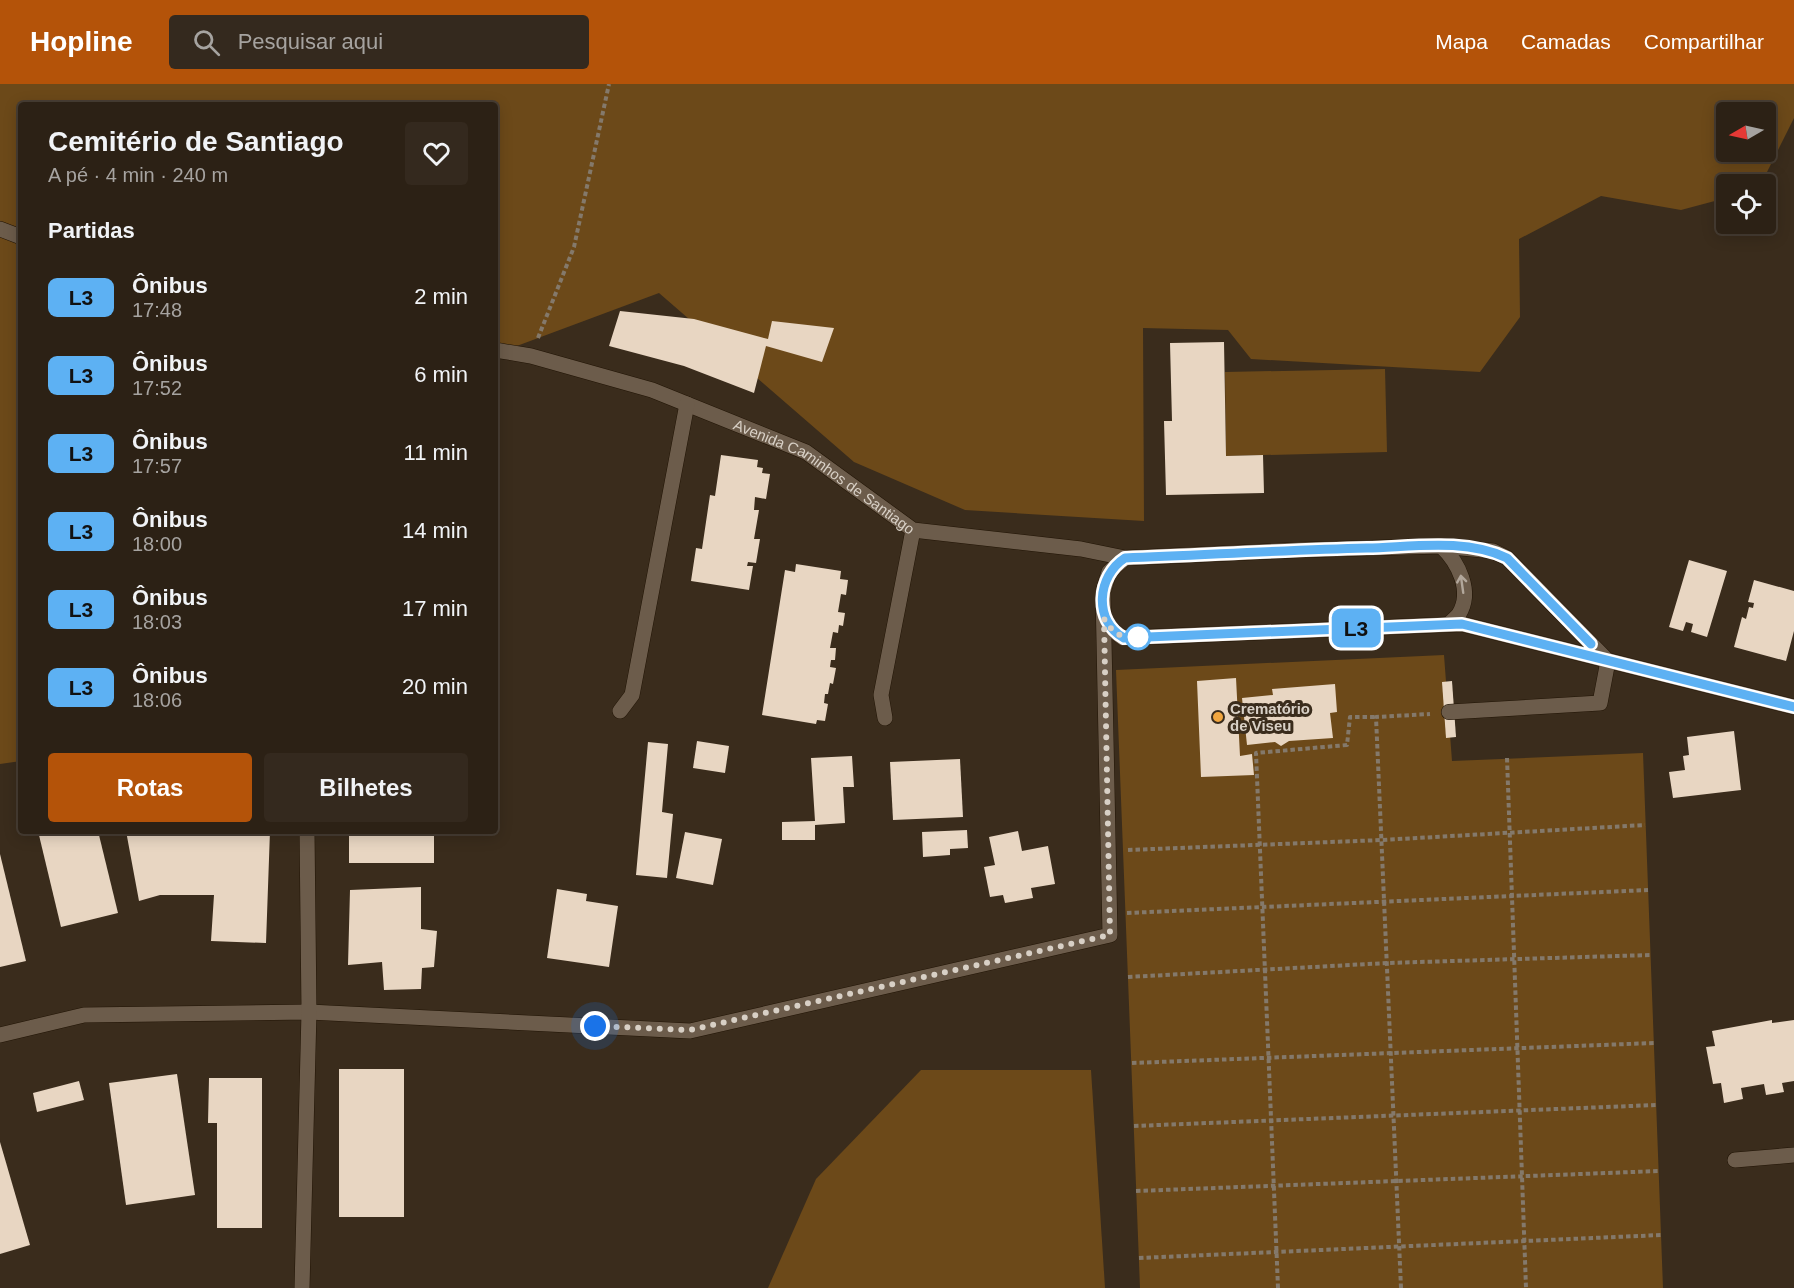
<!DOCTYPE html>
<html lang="pt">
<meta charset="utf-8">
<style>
:root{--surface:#2c2115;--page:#34291e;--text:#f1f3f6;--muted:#a6a3a0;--line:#483e34;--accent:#b45309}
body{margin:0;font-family:Arial,sans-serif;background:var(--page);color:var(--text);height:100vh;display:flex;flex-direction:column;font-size:22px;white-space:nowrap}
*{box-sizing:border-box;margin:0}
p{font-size:20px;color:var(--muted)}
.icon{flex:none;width:33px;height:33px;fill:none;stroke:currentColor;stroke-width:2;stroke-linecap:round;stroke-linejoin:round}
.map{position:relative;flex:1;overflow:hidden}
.side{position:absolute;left:18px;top:18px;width:480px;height:732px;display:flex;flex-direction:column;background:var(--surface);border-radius:6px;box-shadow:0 3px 15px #0003,0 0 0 2px var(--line)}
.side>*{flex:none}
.badge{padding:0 12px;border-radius:9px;font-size:21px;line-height:39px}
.needle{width:39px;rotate:261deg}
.fabs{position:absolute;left:1716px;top:18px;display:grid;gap:12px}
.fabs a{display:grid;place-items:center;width:60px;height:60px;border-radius:6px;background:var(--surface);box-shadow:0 3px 15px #0003,0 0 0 2px var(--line);font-size:30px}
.you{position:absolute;width:30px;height:30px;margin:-15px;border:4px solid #fff;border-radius:50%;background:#1a73e8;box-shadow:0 0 0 9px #1a73e833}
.map>.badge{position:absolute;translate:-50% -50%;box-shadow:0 0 0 3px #fff}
h2{padding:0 30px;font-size:22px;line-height:54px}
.round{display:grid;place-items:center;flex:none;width:63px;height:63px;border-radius:6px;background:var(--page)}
.summary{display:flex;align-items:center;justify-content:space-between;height:102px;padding:0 30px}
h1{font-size:28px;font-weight:600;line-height:45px}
.primary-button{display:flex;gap:12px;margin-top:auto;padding:12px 30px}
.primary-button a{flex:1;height:69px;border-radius:6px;background:var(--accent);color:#fff;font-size:24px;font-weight:600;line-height:69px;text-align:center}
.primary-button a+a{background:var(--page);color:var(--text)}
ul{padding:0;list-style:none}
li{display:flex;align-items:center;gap:18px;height:78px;padding:0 30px}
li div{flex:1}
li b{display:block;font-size:22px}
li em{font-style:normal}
li .badge{min-width:66px;font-weight:700;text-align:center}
header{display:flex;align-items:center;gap:36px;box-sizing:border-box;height:84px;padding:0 30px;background:var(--accent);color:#fff}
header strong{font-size:28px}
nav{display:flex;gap:33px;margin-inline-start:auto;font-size:21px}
.search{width:420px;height:54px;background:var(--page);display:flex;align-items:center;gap:15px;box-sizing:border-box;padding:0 21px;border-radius:6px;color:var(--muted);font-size:22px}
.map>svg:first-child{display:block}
</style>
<header>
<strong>Hopline</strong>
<div class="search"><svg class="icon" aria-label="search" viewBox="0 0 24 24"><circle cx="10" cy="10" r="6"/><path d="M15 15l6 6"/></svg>Pesquisar aqui</div>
<nav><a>Mapa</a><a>Camadas</a><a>Compartilhar</a></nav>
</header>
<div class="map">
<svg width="1794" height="1204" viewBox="0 0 1794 1204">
<rect width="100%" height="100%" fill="#3a2c1c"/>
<g fill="#6c4919" fill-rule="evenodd">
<path d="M0,0H1794V34L1761,100H1726V114L1681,126L1601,112L1519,155L1520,233L1480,288L1251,275L1228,246L1143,244L1144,437L965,426L854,378L659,209L495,270V21H21V677L0,680ZM1726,28H1766V68H1726Z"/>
<polygon points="1385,285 1387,368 1226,372 1225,288"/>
<polygon points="1444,571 1452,677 1643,669 1663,1204 1140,1204 1116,586"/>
<polygon points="921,986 1091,986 1105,1204 768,1204 816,1095"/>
</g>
<g fill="#e8d6c2">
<polygon points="620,227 694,235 768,255 772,237 834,244 822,278 766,262 754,309 684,282 609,262"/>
<polygon points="1224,258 1226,372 1263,371 1264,409 1166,411 1164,337 1172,337 1170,259"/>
<polygon points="721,371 758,376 757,383 763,384 762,389 770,390 766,415 755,413 754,426 759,426 754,455 760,455 756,479 748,478 747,482 753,482 749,506 691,497 696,464 702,465 710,411 715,412"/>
<polygon points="1689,476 1727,487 1707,553 1691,548 1693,540 1686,538 1683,547 1669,543"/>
<polygon points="796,480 841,487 840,495 848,496 846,511 841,510 838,528 845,529 843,542 839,541 838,549 833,548 830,564 836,564 835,576 831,576 830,583 836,584 833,600 830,599 828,610 825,610 824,619 828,620 825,637 817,636 816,640 762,631 785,486 795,488"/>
<polygon points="1754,496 1794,507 1794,547 1786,577 1734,563 1742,533 1746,535 1749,523 1753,524 1754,519 1748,518"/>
<polygon points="1236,594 1240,672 1252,670 1254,691 1201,693 1197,597"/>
<polygon points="1452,597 1456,653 1446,654 1442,598"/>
<polygon points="1335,600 1337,628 1330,629 1333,654 1289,657 1281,662 1275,658 1247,661 1242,614 1273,611 1272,605"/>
<polygon points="1734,647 1741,706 1673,714 1669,688 1685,686 1683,672 1689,671 1687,653"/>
<polygon points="697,657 729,662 725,689 693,684"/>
<polygon points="648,658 668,660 662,728 673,730 667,794 636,791"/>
<polygon points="852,672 854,703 843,703 845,739 815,741 815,756 782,756 782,738 815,737 811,674"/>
<polygon points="960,675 963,733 893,736 890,678"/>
<polygon points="967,746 968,764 950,765 950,771 923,773 922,748"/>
<polygon points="38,747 98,747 118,829 61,843"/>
<polygon points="126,747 270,747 266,859 211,857 214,811 160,811 139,817"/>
<rect x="349" y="747" width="85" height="32"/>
<polygon points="1018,747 1022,767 1048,762 1055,800 1031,804 1033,814 1005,819 1003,811 990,813 984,783 995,781 989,753"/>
<polygon points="685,748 722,755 713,801 676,794"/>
<polygon points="0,770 26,877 0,883"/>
<polygon points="421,803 421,845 437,847 434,883 422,884 421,905 384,906 382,878 348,881 350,806"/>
<polygon points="557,805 587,810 586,817 618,822 609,883 547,874"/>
<polygon points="1772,936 1772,939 1794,936 1794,997 1782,999 1784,1008 1766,1011 1764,1000 1741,1004 1743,1015 1724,1019 1721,999 1713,1000 1706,963 1715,962 1712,947"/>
<rect x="339" y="985" width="65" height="148"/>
<polygon points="177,990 195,1111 126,1121 109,999"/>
<polygon points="209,994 262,994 262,1144 217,1144 217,1039 208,1039"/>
<polygon points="79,997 84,1016 37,1028 33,1009"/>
<polygon points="0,1058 30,1161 0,1170"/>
</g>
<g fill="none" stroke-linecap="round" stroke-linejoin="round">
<defs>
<g id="minor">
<polyline points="0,145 21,153"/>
<path id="s1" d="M495,266L531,272L652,306L806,368L913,446L1081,465L1125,474L1299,466L1441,462L1493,467L1507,474L1608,577"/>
<path d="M1441,462C1458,478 1473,507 1459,530C1457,533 1452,537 1449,540"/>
<polyline points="1104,535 1110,544 1123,554 1462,540 1794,623"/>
<polyline points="620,627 632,611 687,320"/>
<polyline points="1449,628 1600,619 1608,577"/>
<polyline points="885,634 881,611 913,446"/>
<polyline points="0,951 84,931 309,928 690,947 1110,851 1103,508 1109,488 1125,474"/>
<polyline points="1735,1076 1794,1071"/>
<polyline points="302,1204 309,928 307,747"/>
</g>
</defs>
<use href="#minor" stroke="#211405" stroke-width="16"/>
<g stroke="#84796b" stroke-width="4" stroke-dasharray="4.5 3" stroke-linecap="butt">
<polyline points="538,254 574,163 609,0"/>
<polyline points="1507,674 1526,1204"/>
<polyline points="1128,766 1382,756 1645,741"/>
<polyline points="1127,829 1648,806"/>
<polyline points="1128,893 1387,879 1650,871"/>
<polyline points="1132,979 1654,959"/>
<polyline points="1134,1042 1656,1021"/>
<polyline points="1136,1107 1659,1087"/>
<polyline points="1139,1174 1661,1151"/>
<polyline points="1278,1204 1256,669 1347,661 1350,633 1376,633"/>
<polyline points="1401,1204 1376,633 1430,630"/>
</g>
<use href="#minor" stroke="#6c5c4b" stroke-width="15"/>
</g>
<defs><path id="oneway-shaft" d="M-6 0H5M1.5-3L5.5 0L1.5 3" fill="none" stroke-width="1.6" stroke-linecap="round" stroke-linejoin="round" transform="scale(1.5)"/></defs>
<use stroke="#b2a79b" href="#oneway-shaft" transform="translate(1462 500) rotate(-98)"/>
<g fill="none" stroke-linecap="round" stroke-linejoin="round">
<defs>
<path id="line" d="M1591,560L1507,474C1465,454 1412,463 1367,464C1286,466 1205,471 1125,474C1097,492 1093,537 1124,554L1462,540L1794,623"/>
</defs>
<use href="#line" stroke="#fff" stroke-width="14"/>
<use href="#line" stroke="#5db1f3" stroke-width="9"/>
<path stroke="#d8d0c6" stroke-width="6" stroke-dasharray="0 10.8" d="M595,942L690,946L1110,851L1104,535C1113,549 1121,555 1138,553"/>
</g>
<circle fill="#fff" stroke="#5db1f3" stroke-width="3" cx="1138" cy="553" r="12"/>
<circle fill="#f1a63f" stroke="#3a2c1c" stroke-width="2" cx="1218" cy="633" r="6"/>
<g text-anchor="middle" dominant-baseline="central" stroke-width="6" stroke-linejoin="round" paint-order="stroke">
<g font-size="15" fill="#d8d0c6" stroke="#3a2c1c">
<text stroke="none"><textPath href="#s1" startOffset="356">Avenida Caminhos de Santiago</textPath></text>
</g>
<g font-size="15" font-weight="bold" fill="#d8d0c6" stroke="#3a2c1c" text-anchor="start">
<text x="1230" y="624">Crematório<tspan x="1230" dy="17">de Viseu</tspan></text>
</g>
</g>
</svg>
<div class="fabs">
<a><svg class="needle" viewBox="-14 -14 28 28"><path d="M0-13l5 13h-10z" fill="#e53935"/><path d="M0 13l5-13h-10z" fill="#a6a3a0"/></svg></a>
<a><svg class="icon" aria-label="locate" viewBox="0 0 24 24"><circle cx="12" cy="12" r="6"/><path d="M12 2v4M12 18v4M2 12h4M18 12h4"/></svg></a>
</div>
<div class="you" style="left:595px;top:942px"></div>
<b class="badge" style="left:1356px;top:544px;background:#5db1f3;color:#111">L3</b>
<section class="side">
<div class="summary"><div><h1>Cemitério de Santiago</h1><p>A pé · 4 min · 240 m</p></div><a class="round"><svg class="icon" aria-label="heart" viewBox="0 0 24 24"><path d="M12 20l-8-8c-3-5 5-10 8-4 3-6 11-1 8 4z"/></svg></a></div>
<h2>Partidas</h2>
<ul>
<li><span class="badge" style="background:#5db1f3;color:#111">L3</span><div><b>Ônibus</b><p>17:48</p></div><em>2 min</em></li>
<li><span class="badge" style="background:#5db1f3;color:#111">L3</span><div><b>Ônibus</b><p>17:52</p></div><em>6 min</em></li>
<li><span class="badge" style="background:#5db1f3;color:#111">L3</span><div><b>Ônibus</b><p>17:57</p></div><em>11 min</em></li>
<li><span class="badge" style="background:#5db1f3;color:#111">L3</span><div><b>Ônibus</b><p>18:00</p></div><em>14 min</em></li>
<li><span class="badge" style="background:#5db1f3;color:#111">L3</span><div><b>Ônibus</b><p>18:03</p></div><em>17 min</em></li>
<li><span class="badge" style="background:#5db1f3;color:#111">L3</span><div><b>Ônibus</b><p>18:06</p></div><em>20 min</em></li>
</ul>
<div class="primary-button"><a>Rotas</a><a>Bilhetes</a></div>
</section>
</div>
